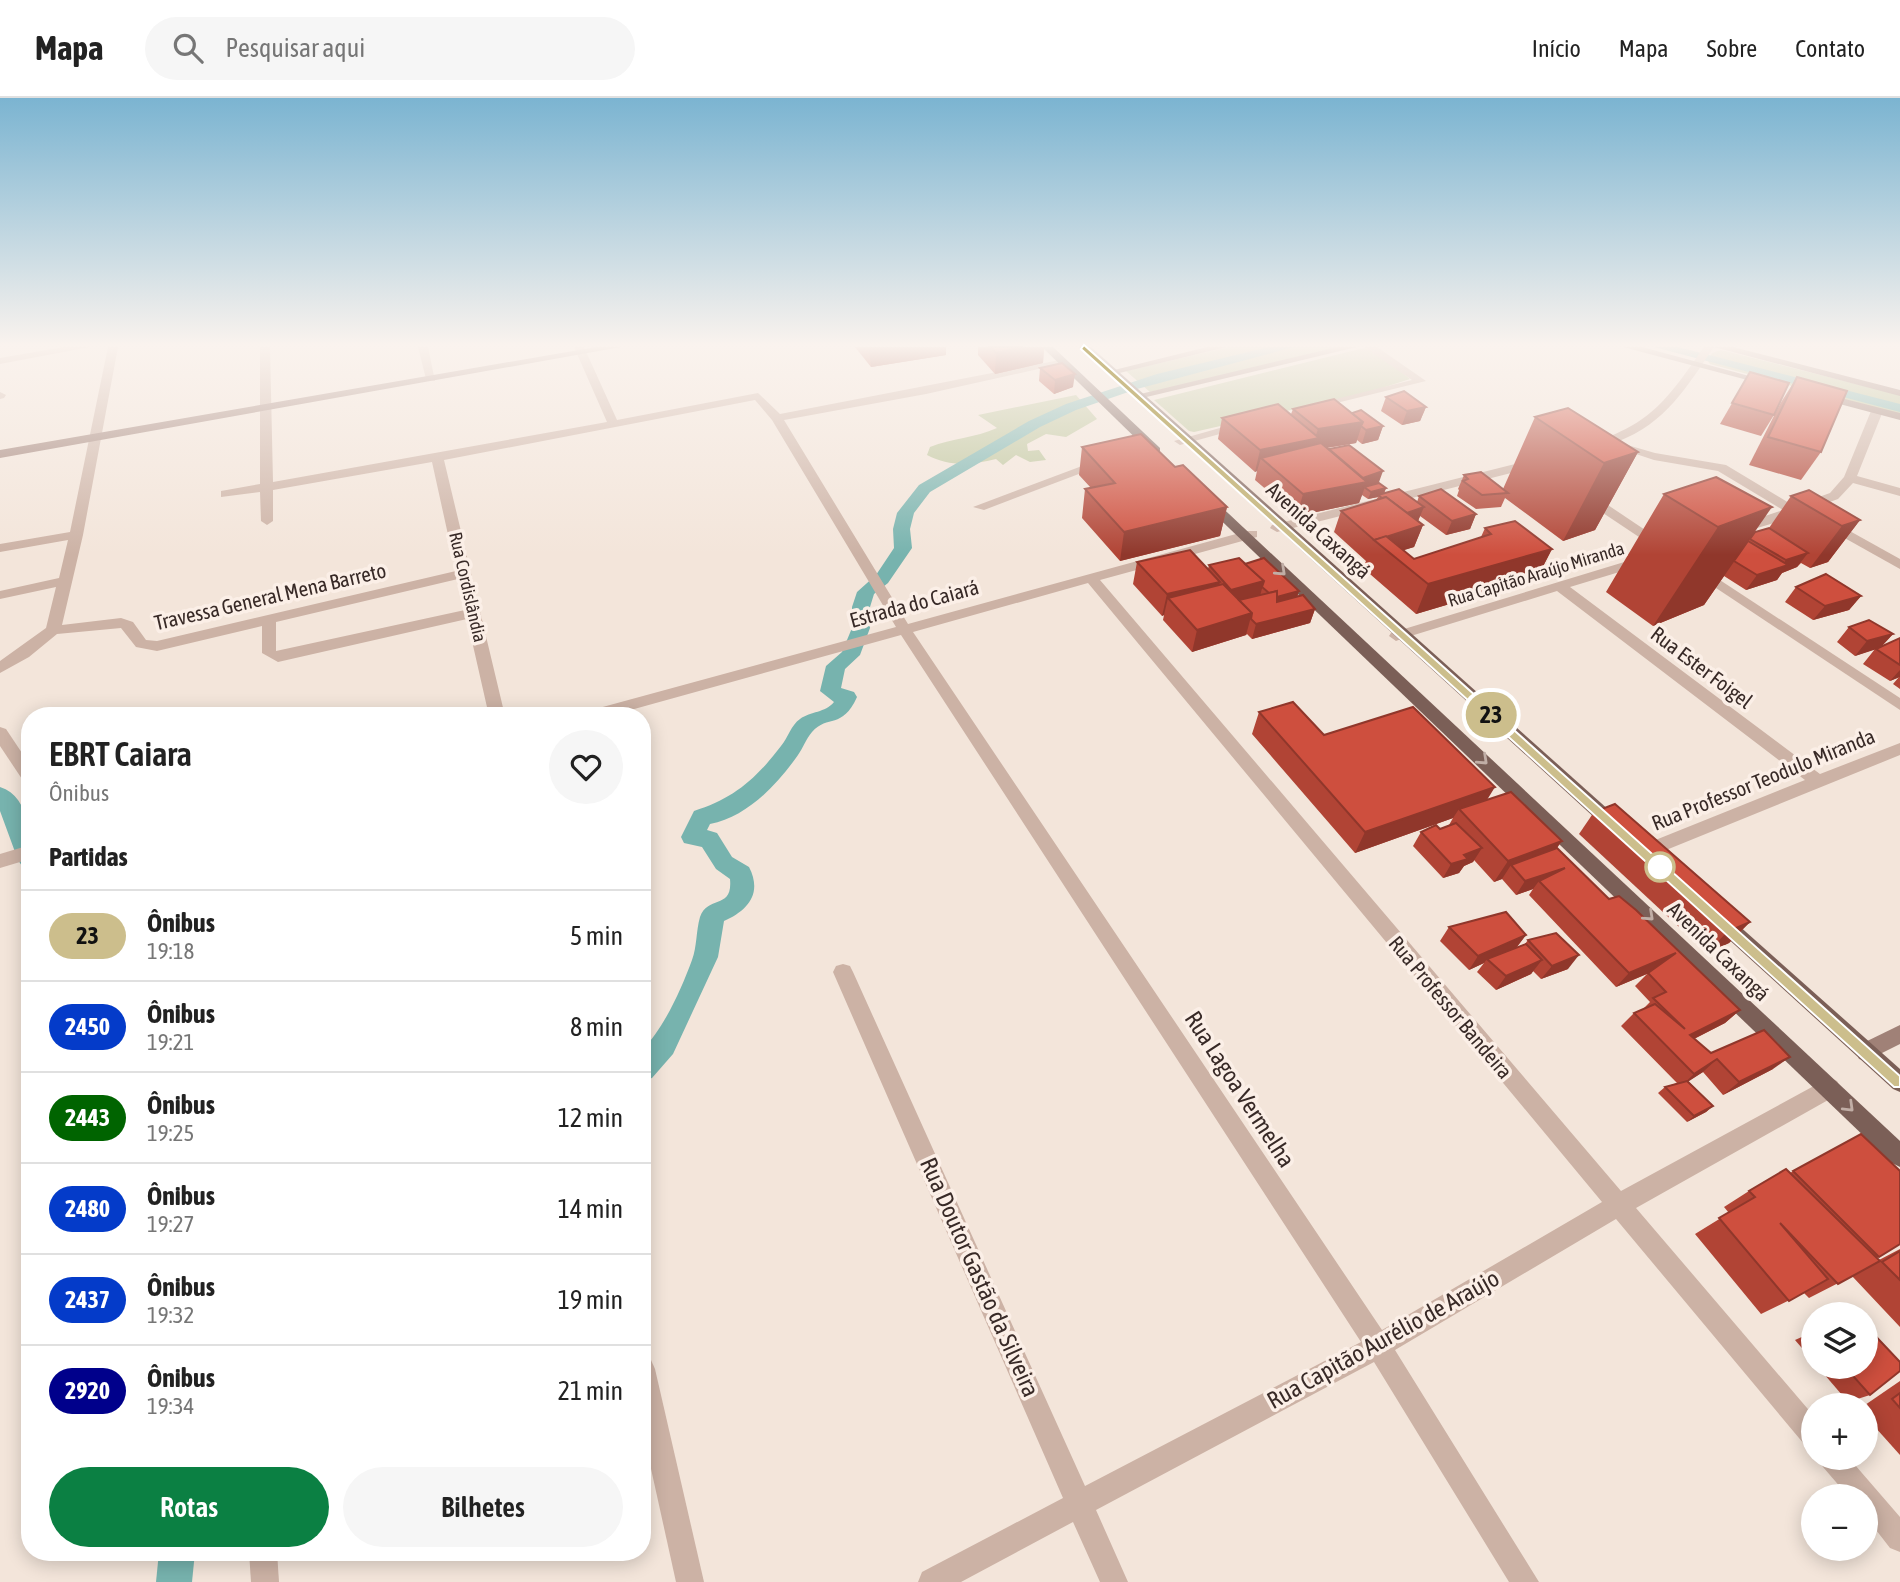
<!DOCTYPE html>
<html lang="pt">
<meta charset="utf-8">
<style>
:root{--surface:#fff;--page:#f6f6f6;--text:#222;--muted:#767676;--line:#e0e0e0;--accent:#0b8043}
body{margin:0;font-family:"Asap Condensed",sans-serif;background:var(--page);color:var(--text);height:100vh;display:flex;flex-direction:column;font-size:26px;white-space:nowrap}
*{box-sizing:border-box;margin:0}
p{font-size:23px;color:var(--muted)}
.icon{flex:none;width:38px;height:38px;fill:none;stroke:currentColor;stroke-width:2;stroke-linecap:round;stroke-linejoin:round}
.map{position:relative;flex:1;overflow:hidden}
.panel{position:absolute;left:21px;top:609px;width:630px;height:854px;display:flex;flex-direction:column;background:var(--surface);border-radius:28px;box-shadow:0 4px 18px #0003}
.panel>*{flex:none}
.badge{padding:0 14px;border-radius:23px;font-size:24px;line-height:46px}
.fabs{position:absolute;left:1801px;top:1204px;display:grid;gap:14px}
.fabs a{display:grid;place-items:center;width:77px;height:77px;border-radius:50%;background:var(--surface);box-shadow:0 4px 18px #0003;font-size:35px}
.map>.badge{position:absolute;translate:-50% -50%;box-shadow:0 0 0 4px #fff}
h2{padding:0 28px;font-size:26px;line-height:63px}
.round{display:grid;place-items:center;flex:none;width:74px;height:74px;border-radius:37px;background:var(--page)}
.head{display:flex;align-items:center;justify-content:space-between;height:119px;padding:0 28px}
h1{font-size:33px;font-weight:600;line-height:52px}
.primary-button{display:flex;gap:14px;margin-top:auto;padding:14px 28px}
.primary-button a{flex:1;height:80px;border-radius:42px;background:var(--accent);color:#fff;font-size:28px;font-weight:600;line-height:80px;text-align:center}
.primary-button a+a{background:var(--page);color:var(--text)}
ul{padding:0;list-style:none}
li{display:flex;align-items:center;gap:21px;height:91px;padding:0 28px;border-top:2px solid var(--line)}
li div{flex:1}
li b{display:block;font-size:26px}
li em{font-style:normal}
li .badge{min-width:77px;font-weight:700;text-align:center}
header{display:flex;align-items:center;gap:42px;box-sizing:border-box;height:98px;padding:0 35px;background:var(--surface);border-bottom:2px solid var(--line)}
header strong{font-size:33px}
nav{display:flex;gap:38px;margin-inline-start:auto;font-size:24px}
.search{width:490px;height:63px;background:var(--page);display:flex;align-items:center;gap:18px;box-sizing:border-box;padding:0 24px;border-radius:38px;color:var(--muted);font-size:26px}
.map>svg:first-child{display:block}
</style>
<header>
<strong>Mapa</strong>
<div class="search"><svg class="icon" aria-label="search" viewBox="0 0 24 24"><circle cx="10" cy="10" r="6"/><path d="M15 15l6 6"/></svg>Pesquisar aqui</div>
<nav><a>Início</a><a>Mapa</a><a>Sobre</a><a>Contato</a></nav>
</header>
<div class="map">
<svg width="1900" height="1484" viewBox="0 0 1900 1484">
<rect width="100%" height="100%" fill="#f3e5da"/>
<g fill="#bbc499">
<polygon points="1229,249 1347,249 1150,294 1126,273"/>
<polygon points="1364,250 1373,251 1410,281 1370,294 1194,334 1189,333 1154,302"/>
<polygon points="1721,252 1900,297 1900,317 1710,266 1708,263 1712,255"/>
<path d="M1076,297L1097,321L1066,339L1046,336L1027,346L1028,353L1039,352L1046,362L1030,364L1016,357L1003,367L996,361C971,367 950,369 927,357L930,349C952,340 975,340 997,330L978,317Z"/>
</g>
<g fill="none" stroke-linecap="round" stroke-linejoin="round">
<g fill="#77b3ae" fill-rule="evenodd">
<path d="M1269,249H1294L1137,291L1076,312L1040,329L930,394L914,415L910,431L912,450L888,485L874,496L870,509V530L860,557L845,571L841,590L854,594L857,599C842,632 828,616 812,634C806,641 803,650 798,657C777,687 747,719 710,726L707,732L717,735L732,759L749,769C763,796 747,813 724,823L718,859L673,956L652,980L642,983V952C664,930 681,892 692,862C697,849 696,833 700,819C708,797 733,812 730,781L716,771L702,749L684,745L681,739L694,713C733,701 756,681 781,648C788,640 791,627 800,621C811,613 825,615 834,604L820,593L826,568L842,554L852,530V509L857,494L876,477L894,450L893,431L897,415L919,387L1029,323L1066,306L1157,276Z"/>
<polygon points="1654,249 1678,249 1900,306 1900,314"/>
<path d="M0,689C32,699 30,744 30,771L22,768L18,762L0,713Z"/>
<polygon points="159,1454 195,1454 192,1484 156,1484"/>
</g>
<g fill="#ccb2a5" fill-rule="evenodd">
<polygon points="64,249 90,249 0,266 0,260"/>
<path d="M108,249H118L83,437L62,527L121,520L133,524L146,542L157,543L456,473L432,364L273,392V423L267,427L261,423L260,394L221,399V393L260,386V249H270L273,384L607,324L574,249H584L617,322L758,295L780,316L1065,261V265L926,296L784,322L908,526L1247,433H1257V439L1100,482L1621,1093L1823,983L1830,980L1837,983L1841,990L1837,997L1636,1110L1813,1317V1350L1804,1346L1616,1121L1395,1252L1539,1484H1509L1374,1264L1096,1412L1128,1484H1100L1073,1424L961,1484H918L922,1474L1063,1400L833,874L836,868L843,866L850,868L853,874L1085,1388L1361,1244L901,537L609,618H580L588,613L896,529L772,322L755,302L444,362L505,618H489L467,521L278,564L262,555V528L157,553L136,549L121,530L57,536L29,559L0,575V563L46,530L56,489L0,501V493L59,480L68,442L0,454V446L70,434ZM458,481L465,512L276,553V524ZM1088,485L1602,1104L1382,1232L913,534Z"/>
<polygon points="418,249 428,249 435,283 426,281"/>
<polygon points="1364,249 1377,249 1426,283 1312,311 1312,307 1412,282"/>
<path d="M1704,249H1714C1685,291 1667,324 1617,344L1655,355L1726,367L1794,408L1830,395L1844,379L1871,313L1877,310L1883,313L1857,378L1900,390V398L1853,385L1838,401L1802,414L1801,417L1740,435L1735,434V428L1783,412L1718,373L1654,362L1609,347L1591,351V345C1652,326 1669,299 1704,249Z"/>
<polygon points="0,294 6,297 4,300 0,301"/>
<polygon points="1241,324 1247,327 1245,329 1180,347 1174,343"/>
<polygon points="1535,361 1539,362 1539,368 1277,434 1270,430 1272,427"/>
<polygon points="1082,368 1092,371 984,412 973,409"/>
<polygon points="1586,394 1590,395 1666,446 1664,449 1654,449 1582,401 1580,398"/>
<polygon points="1830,422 1900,461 1900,471 1825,429 1824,426"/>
<polygon points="1644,458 1651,462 1649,465 1570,489 1820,676 1900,645 1900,657 1644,761 1638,759 1635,754 1638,749 1805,682 1557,493 1401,541 1396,543 1389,538 1391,535"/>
<polygon points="1700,469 1900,600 1900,612 1695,476 1693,473"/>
<polygon points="0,629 6,631 30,667 30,686 24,684 0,648"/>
<polygon points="30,747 30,761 0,770 0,756"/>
<polygon points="642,1259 651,1262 655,1271 704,1484 676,1484 642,1330"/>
<polygon points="1819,1360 1849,1360 1900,1419 1900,1454 1890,1450 1866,1419 1866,1398 1848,1398 1823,1369"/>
<polygon points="249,1454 277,1454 279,1484 251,1484"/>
</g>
<g fill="#a08177" fill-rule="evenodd">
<polygon points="596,249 621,249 0,360 0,352"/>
<polygon points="1207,249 1227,249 1111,277 1106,274"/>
<polygon points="1337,249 1357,249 1138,301 1132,298"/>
<polygon points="1623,249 1642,249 1775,285 1770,288"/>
<polygon points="1714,249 1733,249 1900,292 1900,298"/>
<polygon points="1821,295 1900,315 1900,322 1817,300 1815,298"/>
<polygon points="1900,927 1900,946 1866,963 1859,961 1856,954 1859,947"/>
</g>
<g fill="#7b5f57" fill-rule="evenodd">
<polygon points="1042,249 1053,249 1160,350 1160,356 1152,356"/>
<polygon points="1079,249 1091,249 1620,722 1623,727 1620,732 1608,732"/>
<polygon points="1209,400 1213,401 1900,1043 1900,1069 1892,1065 1205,407 1205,401"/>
<polygon points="1721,815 1728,818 1900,971 1900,994 1893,991 1714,828 1712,823 1714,818"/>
</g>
</g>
<g fill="#b14435">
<polygon points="855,249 946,249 946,257 871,269"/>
<polygon points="978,249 1044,249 1043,265 995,276 978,257"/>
<polygon points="1040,270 1073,289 1054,296 1039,283"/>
<polygon points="1750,274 1774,317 1761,338 1720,326"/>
<polygon points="1797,279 1821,354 1801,382 1749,367 1780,306"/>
<polygon points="1386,299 1426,309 1420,323 1402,327 1381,313"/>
<polygon points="1293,311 1352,315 1383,328 1378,342 1362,346 1357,342 1356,345 1327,350 1386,390 1384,396 1417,404 1419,398 1476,416 1470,431 1446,437 1420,418 1418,423 1423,427 1414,449 1403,452 1414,461 1481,439 1485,430 1552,451 1537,480 1416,516 1363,470 1366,463 1334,434 1341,413 1376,402 1378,399 1368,401 1362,397 1359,405 1297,418 1255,382 1257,373 1255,374 1218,341 1222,320 1291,316"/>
<polygon points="1535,319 1638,354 1595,432 1563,443 1505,400 1501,409 1476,411 1457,398 1459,392 1458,391 1464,377 1503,391"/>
<polygon points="1082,349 1175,369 1227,409 1220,438 1120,463 1082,420 1085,391 1091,390 1079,377"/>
<polygon points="1664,396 1755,434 1769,430 1791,398 1860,422 1828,464 1810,470 1801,465 1797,469 1782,475 1777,482 1746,492 1724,478 1704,507 1653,528 1606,494"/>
<polygon points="1137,464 1208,471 1209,467 1245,466 1298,498 1315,511 1310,525 1252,541 1247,536 1246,537 1192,554 1163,522 1164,517 1162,518 1133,486"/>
<polygon points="1796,489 1861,498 1849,512 1813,522 1785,504"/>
<polygon points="1849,529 1893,536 1881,549 1900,540 1900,591 1893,586 1899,579 1890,583 1863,566 1875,551 1855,558 1837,544"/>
<polygon points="1259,614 1324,637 1487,702 1557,750 1609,801 1740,912 1725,925 1694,941 1711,955 1773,971 1723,997 1703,974 1688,983 1713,1008 1706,1014 1687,1024 1658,995 1665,989 1677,985 1621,928 1634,915 1643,911 1650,904 1635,888 1647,876 1616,889 1529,797 1533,791 1516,797 1502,781 1494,784 1474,762 1473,764 1464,768 1459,775 1443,780 1413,748 1421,734 1440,731 1449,727 1453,720 1355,755 1252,636"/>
<polygon points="1594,714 1750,824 1729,845 1707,855 1579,736"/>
<polygon points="1449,829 1526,837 1517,849 1525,846 1528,842 1568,871 1541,881 1533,873 1531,876 1496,892 1477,874 1484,865 1469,872 1440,843"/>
<polygon points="1861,1036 1900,1146 1877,1160 1879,1162 1900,1151 1900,1229 1852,1178 1809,1200 1804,1195 1761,1216 1695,1136 1729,1115 1724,1109 1749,1093 1790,1075"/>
<polygon points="1813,1234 1813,1263 1795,1242"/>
<polygon points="1818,1269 1866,1269 1870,1297 1848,1304"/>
<polygon points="1900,1283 1900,1357 1866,1319 1865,1307"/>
</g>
<g fill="#90372b">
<polygon points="869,249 946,249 946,257 871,269"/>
<polygon points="1023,249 1044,249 1043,265 995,276 996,255"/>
<polygon points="1075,276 1073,289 1054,296 1055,282"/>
<polygon points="1426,309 1420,323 1402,327 1407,313"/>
<polygon points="1363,324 1356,345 1261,360 1257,373 1255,374 1260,352 1315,340 1318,331"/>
<polygon points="1383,328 1378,342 1362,346 1366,332"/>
<polygon points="1638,354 1595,432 1563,443 1604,365"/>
<polygon points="1383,373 1378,387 1365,389 1359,405 1297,418 1303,396 1363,380"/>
<polygon points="1386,390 1383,397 1378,397 1378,399 1368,401 1371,394"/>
<polygon points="1227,409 1220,438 1120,463 1124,434"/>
<polygon points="1424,409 1418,423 1403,416"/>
<polygon points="1772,409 1704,507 1653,528 1718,429"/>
<polygon points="1476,416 1470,431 1446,437 1452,423"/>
<polygon points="1860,422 1828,464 1810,470 1842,428"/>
<polygon points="1423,427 1414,449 1392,456 1375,443"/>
<polygon points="1552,451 1537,480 1416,516 1428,486"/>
<polygon points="1808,455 1797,469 1782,475 1777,482 1746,492 1757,477 1781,469 1786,462"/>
<polygon points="1264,483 1260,498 1227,507 1231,492"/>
<polygon points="1220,484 1215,505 1168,500 1164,517 1162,518 1167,496"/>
<polygon points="1299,493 1297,500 1273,507 1275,500"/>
<polygon points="1861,498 1849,512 1813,522 1825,508"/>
<polygon points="1315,511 1310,525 1252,541 1256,526"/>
<polygon points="1252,515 1246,537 1192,554 1197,532"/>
<polygon points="1893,536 1880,550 1855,558 1867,543"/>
<polygon points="1900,572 1900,579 1890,583"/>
<polygon points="1495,689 1482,710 1459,711 1453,720 1355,755 1365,734"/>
<polygon points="1562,743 1547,764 1511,767 1502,781 1494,784 1508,763"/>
<polygon points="1482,750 1473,764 1464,768 1459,775 1443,780 1451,766 1464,757"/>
<polygon points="1565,770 1539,783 1533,791 1516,797 1525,783"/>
<polygon points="1750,824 1729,845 1707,855 1727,834"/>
<polygon points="1526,837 1515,851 1487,861 1484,865 1469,872 1478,858"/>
<polygon points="1676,855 1663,869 1616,889 1629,875"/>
<polygon points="1579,857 1568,871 1541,881 1552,868"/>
<polygon points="1542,862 1531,876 1496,892 1506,878"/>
<polygon points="1740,912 1725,925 1676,950 1690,937"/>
<polygon points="1790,959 1773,971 1723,997 1739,984"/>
<polygon points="1717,961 1703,974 1680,989 1694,976"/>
<polygon points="1713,1008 1706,1014 1687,1024 1694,1018"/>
</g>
<g fill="#ce4f3e" stroke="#90372b" stroke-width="2">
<polygon points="990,249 1023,249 996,255"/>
<polygon points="1062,265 1075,276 1055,282 1040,270"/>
<polygon points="1750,274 1789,285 1774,317 1732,305"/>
<polygon points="1797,279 1847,293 1821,354 1768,339"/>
<polygon points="1404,293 1426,309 1407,313 1386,299"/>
<polygon points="1334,301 1363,324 1318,331 1293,311"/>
<polygon points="1278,306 1319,340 1260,352 1222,320"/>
<polygon points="1568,310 1638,354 1604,365 1535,319"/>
<polygon points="1361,312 1383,328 1366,332 1361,328 1363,324 1352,315"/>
<polygon points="1141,336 1175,369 1183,367 1227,409 1124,434 1085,391 1115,385 1082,349"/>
<polygon points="1321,345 1367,384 1303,396 1261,360"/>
<polygon points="1349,347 1383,373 1363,380 1329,351"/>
<polygon points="1481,374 1508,395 1482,397 1463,383 1468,381 1464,377"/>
<polygon points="1716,379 1772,409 1718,429 1664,396"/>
<polygon points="1379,385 1386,390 1371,394 1364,389"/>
<polygon points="1399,391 1424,409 1407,415 1386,399 1382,400 1378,397"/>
<polygon points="1441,391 1476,416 1452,423 1419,398"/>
<polygon points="1809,392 1860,422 1842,428 1791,398"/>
<polygon points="1386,399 1423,427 1386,439 1374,442 1341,413"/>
<polygon points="1515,423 1552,451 1428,486 1374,442 1386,438 1414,461 1491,436 1485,430"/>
<polygon points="1769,430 1808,455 1786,462 1750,441 1755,434"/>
<polygon points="1748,443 1788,467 1757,477 1734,463"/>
<polygon points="1190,452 1220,484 1167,496 1137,464"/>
<polygon points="1239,460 1264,483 1231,492 1209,467"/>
<polygon points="1264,460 1299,493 1277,499 1277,493 1269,495 1262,489 1264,483 1245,466"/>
<polygon points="1826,476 1861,498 1825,508 1796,489"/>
<polygon points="1223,486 1252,515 1197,532 1168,500"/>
<polygon points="1277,493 1277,504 1303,497 1315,511 1256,526 1251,521 1252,515 1239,502"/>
<polygon points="1869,522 1893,536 1867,543 1849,529"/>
<polygon points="1900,540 1900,567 1876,551"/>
<polygon points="1293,604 1324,637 1413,609 1495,689 1365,734 1259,614"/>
<polygon points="1511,694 1562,743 1508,763 1459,711"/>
<polygon points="1615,706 1750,824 1727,834 1594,714"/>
<polygon points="1456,725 1482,750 1464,757 1468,761 1451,766 1421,734 1436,727 1440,731"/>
<polygon points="1557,750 1609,801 1619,798 1636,812 1740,912 1690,937 1711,955 1764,932 1790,959 1739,984 1717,961 1694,976 1634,915 1655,906 1685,931 1653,900 1666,894 1648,875 1676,855 1629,875 1539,783 1565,770 1525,783 1511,767"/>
<polygon points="1506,814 1526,837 1478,858 1449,829"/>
<polygon points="1556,835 1579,857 1552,868 1528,842"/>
<polygon points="1526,846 1542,862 1506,878 1487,861"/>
<polygon points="1687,983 1713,1008 1694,1018 1665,989"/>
<polygon points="1861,1036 1900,1073 1900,1146 1879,1159 1793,1073"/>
<polygon points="1786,1071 1880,1163 1838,1186 1780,1125 1828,1181 1789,1203 1719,1120 1755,1099 1749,1093"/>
<polygon points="1900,1153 1900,1182 1882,1164"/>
<polygon points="1866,1228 1900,1264 1900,1273 1870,1297 1845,1269 1866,1269"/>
<polygon points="1900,1295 1900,1310 1892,1301"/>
</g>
<defs><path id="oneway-chevron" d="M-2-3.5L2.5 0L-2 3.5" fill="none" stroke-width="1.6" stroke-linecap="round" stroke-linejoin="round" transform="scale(1.75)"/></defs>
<g stroke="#c1aea6">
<use href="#oneway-chevron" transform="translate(1281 473) rotate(43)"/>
<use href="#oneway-chevron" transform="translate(1483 662) rotate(43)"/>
<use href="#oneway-chevron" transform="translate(1649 818) rotate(43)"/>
<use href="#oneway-chevron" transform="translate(1849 1009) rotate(44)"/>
</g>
<linearGradient id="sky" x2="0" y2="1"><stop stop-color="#7bb4d1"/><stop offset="0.54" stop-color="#faf3ee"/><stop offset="1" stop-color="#faf3ee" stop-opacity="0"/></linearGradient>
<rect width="1900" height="457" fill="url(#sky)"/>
<polygon fill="#ccbe8c" stroke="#fff" stroke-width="2" points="1084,247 1900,978 1900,989 1894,989 1081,251"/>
<circle fill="#fff" stroke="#ccbe8c" stroke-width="3.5" cx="1660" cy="769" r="14"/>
<g text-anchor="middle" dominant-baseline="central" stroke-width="7" stroke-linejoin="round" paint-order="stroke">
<g font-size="18" fill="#382a27" stroke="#fbefe7">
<text transform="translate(1536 476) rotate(-17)">Rua Capitão Araújo Miranda</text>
<text transform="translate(468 489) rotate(77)">Rua Cordislândia</text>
</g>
<g font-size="21" fill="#382a27" stroke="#fbefe7">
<text transform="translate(1319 432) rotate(42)">Avenida Caxangá</text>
<text transform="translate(270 498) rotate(-13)">Travessa General Mena Barreto</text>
<text transform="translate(914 505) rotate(-15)">Estrada do Caiará</text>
<text transform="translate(1702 569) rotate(37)">Rua Ester Foigel</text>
<text transform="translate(1763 681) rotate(-22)">Rua Professor Teodulo Miranda</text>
<text transform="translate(1719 853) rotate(44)">Avenida Caxangá</text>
<text transform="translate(1451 909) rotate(50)">Rua Professor Bandeira</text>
</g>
<g font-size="24" fill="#382a27" stroke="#fbefe7">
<text transform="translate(1240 991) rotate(57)">Rua Lagoa Vermelha</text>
<text transform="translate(980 1179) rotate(66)">Rua Doutor Gastão da Silveira</text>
<text transform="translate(1383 1241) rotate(-29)">Rua Capitão Aurélio de Araújo</text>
</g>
</g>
</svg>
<div class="fabs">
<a><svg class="icon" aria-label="layers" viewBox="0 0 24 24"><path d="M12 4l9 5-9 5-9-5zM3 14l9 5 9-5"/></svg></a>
<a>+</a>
<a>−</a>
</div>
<b class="badge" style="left:1491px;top:617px;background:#ccbe8c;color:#111">23</b>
<section class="panel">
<div class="head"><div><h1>EBRT Caiara</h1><p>Ônibus</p></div><a class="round"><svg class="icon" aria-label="heart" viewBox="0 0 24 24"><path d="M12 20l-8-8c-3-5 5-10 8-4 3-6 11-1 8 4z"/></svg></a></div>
<h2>Partidas</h2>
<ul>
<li><span class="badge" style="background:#ccbe8c;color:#111">23</span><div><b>Ônibus</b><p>19:18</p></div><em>5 min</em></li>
<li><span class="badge" style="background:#043bc9;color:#fff">2450</span><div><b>Ônibus</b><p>19:21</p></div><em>8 min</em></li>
<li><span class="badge" style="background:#006400;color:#fff">2443</span><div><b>Ônibus</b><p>19:25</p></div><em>12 min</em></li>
<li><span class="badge" style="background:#043bc9;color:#fff">2480</span><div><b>Ônibus</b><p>19:27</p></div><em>14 min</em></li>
<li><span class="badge" style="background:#043bc9;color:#fff">2437</span><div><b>Ônibus</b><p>19:32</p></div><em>19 min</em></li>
<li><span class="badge" style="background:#00008b;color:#fff">2920</span><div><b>Ônibus</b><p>19:34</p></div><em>21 min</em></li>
</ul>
<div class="primary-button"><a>Rotas</a><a>Bilhetes</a></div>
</section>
</div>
